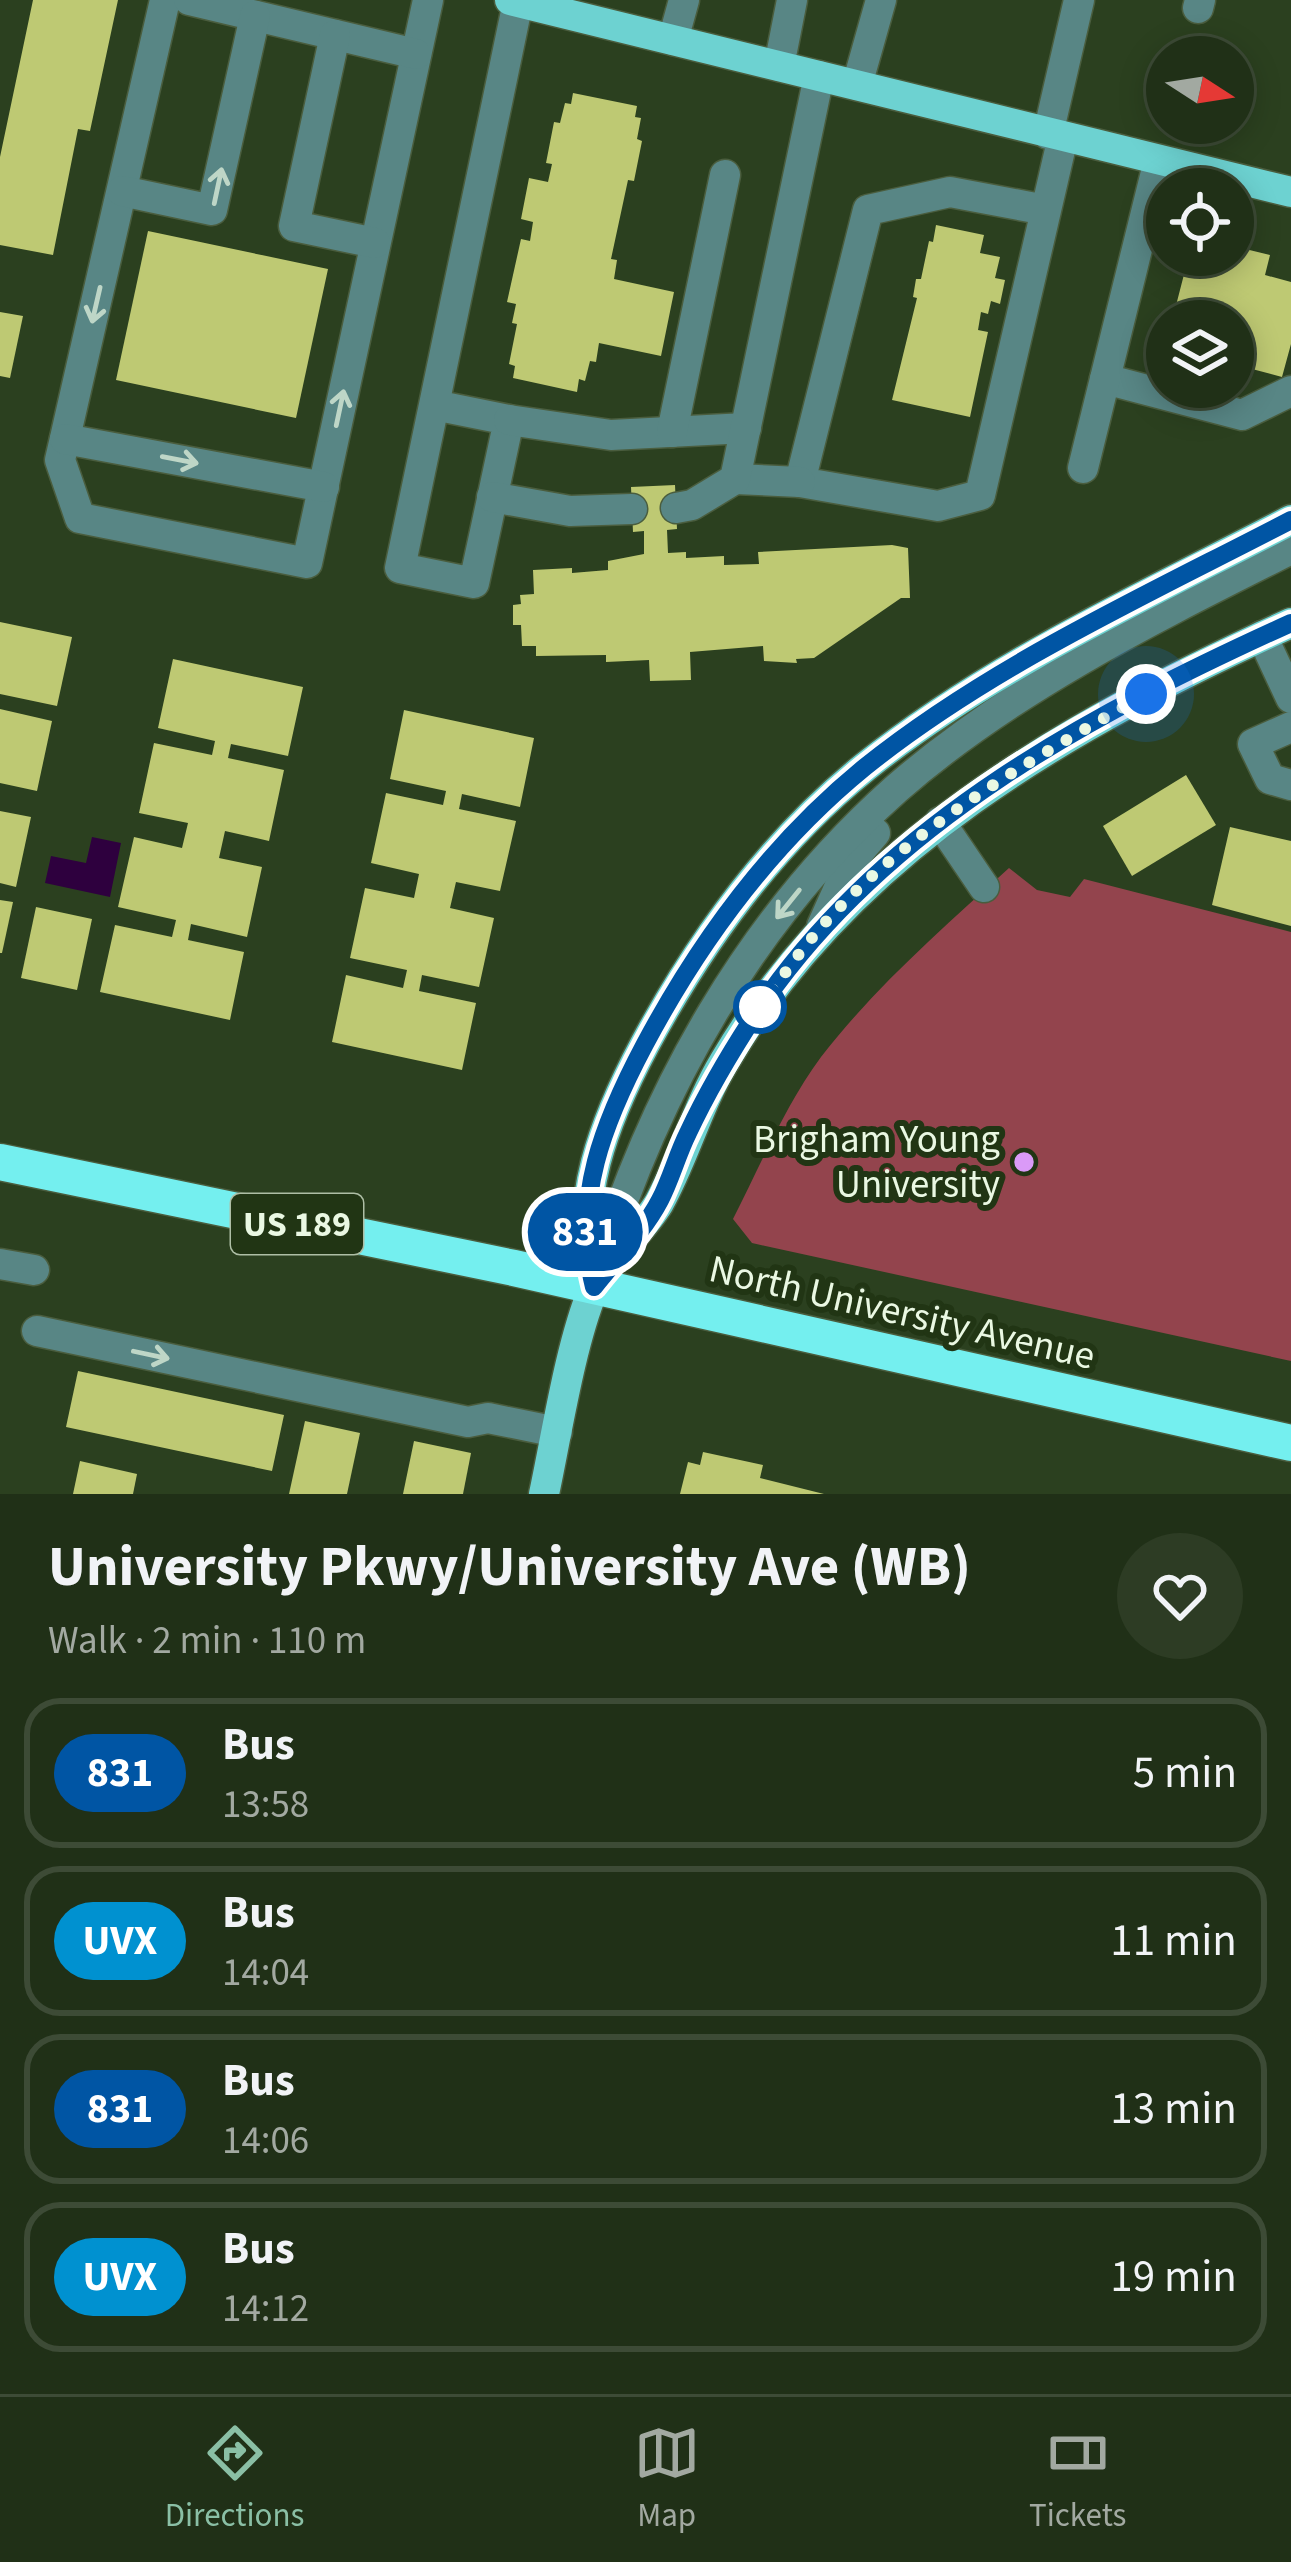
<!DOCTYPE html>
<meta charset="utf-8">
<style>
:root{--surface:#203017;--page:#2d3c24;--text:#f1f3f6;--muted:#a2a9a1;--line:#3d4b36;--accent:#8abfa5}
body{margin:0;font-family:"Source Sans 3",sans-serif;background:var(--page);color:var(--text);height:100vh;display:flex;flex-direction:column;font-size:45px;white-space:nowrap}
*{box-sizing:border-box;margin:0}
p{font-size:39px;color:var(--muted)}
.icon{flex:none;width:66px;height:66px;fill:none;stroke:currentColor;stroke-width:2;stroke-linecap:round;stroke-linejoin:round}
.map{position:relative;height:1494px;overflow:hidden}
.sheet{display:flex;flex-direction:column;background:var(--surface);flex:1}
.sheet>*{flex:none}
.badge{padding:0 24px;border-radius:39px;font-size:42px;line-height:78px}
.needle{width:78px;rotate:102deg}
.buttons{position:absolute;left:1146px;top:36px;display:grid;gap:24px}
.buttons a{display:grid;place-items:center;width:108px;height:108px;border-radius:50%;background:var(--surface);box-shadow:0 6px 30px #0003,0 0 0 3px var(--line);font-size:60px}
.you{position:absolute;width:60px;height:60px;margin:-30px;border:9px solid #fff;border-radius:50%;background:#1a73e8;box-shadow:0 0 0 18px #1a73e833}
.map>.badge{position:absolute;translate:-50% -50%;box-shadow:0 0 0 6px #fff}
.round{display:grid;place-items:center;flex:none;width:126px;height:126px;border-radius:63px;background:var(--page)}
.summary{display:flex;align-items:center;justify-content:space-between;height:204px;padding:0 48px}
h1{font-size:57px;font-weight:700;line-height:90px}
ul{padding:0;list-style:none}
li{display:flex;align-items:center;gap:36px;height:150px;margin:0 24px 18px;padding:0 24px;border:6px solid var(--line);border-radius:36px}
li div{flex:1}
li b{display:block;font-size:45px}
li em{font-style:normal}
li .badge{min-width:132px;font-weight:700;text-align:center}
.dock{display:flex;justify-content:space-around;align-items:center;height:168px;border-top:3px solid var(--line);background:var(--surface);font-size:33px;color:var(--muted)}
.dock a{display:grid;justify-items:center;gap:6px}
.dock .selected{color:var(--accent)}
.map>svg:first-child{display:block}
</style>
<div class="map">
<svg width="1291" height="1494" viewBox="0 0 1291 1494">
<rect width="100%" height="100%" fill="#2b401f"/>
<path fill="#93444d" d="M1009,868L1037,890L1070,897L1084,879L1291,932V1361L752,1243L733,1219C761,1164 785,1106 821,1057C876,986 943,928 1009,868Z"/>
<polygon fill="#2e003e" points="92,837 121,843 110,897 45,883 51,856 86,863"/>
<g fill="#bec973">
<polygon points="33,0 118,0 90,131 78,129 53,255 0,245 0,157"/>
<polygon points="573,93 637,106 635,117 641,118 637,139 642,141 634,181 628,180 611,259 617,260 614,279 674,292 661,356 599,343 596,362 590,361 585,381 579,379 577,392 513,378 515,366 509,364 517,324 512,323 516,304 507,302 521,239 530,241 533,222 521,219 529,178 548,182 552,164 546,163 554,122 560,123 565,103 571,104"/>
<polygon points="936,225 984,235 980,253 1000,257 995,278 1005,280 1000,304 991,301 988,314 981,312 978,330 988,332 970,417 892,400 917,298 913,297 916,279 921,279 929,241 933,242"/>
<polygon points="148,231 328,269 296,418 116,380"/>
<polygon points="1233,246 1270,255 1265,275 1291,282 1291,344 1282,377 1233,364 1233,321 1172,321 1189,255 1213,261 1215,255 1233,255"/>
<polygon points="0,312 23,316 10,378 0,376"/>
<polygon points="675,485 677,529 667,530 668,553 686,552 686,558 724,556 724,565 759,564 758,552 892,545 908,548 910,598 901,598 814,658 796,659 797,663 764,661 763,646 690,652 691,680 650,681 649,660 606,662 606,655 536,656 536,646 522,646 521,625 513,625 513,605 521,604 520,595 534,594 533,570 572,568 572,573 608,570 608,561 644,554 644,531 633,532 631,487"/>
<polygon points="0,622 72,637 57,706 0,694"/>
<polygon points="173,659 303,687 288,756 231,744 228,758 284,770 269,841 225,831 219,858 262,867 247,937 191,924 188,940 244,952 230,1020 100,992 115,925 172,937 176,920 118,907 134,837 182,848 188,823 139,813 154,743 212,755 215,741 158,728"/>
<polygon points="0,709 52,721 37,791 0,783"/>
<polygon points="404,710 534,738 520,807 462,794 459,809 516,821 500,891 456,882 450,908 494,918 479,987 422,975 419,991 476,1003 462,1070 332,1042 346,975 403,988 407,970 350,958 365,888 414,898 419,874 371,863 386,793 443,805 446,791 390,779"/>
<polygon points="1186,775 1216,825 1132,876 1103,826"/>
<polygon points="0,811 31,817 16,887 0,883"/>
<polygon points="1230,827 1291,841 1291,926 1212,905"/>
<polygon points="0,900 13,902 2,953 0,953"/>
<polygon points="36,907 92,919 77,990 21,978"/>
<polygon points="78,1371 284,1415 272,1471 66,1427"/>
<polygon points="305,1421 360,1433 347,1494 289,1494"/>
<polygon points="414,1441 471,1453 463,1494 403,1494"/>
<polygon points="703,1452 763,1465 760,1478 824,1494 680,1494 688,1462 700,1465"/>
<polygon points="80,1461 137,1474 133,1494 73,1494"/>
</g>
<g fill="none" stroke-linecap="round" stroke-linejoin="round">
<defs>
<g id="minor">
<polyline points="165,0 60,460 80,518 307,563 428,0"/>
<polyline points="189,0 416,54"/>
<polyline points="1198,8 1200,0"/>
<polyline points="335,35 294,226 375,243"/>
<polyline points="673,40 684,0"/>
<polyline points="779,66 792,0"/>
<polyline points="857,85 881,0"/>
<polyline points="1048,134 1079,0"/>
<polyline points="122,191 212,210 255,16"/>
<polyline points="1046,210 950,192 868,210 800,482 938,506 980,495 1063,137"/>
<polyline points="1105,379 1242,415 1291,391"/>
<polyline points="434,405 509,420 474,583 400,568 518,2"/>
<polyline points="509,420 611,435 746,428"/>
<polyline points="672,432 725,175"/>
<polyline points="65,439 324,487"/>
<polyline points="1083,468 1159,160"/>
<polyline points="735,479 800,482"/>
<polyline points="492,497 570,511 632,509"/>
<polyline points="676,508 692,505 735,479 819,76"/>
<polyline points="1262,636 1291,698"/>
<polyline points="1291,727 1253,744 1270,779 1291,785"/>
<polyline points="940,822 984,887"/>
<polyline points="822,926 851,861 875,833"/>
<polyline points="0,1264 34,1270"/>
<path d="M597,1278C653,1092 750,919 896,789C1011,688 1156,617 1291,549"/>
<polyline points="37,1331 468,1422 488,1418 557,1432"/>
</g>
<g id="major">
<polyline points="510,0 1291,192"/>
<path d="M594,1287C572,1201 604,1121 645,1044C701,940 772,842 865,767C993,665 1147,595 1291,520"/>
<path d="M544,1494C557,1433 570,1346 593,1290C607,1258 641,1233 659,1203C684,1158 697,1107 724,1062C850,847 1071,723 1291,623"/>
</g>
<polyline id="highway" points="0,1162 514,1268 1291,1443"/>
</defs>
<use href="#minor" stroke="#4a5d3e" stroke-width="33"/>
<use href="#major" stroke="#4a5d3e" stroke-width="33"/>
<use href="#highway" stroke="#4a5d3e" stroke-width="39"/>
<use href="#minor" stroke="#588685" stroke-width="30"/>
<use href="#major" stroke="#6dd2d1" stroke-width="30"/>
<use href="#highway" stroke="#74efef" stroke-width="36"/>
</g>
<defs><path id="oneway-shaft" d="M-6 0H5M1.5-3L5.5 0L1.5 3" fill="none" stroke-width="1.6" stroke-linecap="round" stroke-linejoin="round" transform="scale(3)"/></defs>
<g stroke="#bed6c7">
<use href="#oneway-shaft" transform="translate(218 186) rotate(-78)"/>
<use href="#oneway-shaft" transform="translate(96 305) rotate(103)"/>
<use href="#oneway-shaft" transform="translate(340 408) rotate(-78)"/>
<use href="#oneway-shaft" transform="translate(180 460) rotate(11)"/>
<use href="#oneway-shaft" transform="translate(788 904) rotate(129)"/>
<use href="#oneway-shaft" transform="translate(151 1355) rotate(12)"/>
</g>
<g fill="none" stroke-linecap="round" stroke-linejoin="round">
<defs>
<path id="line" d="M1291,520C1147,595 992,665 865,767C773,842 701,939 645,1044C604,1121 572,1200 594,1287C615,1260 644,1231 660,1200C671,1179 677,1155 688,1133C710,1086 736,1043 765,1000C892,819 1095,712 1291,623"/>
</defs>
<use href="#line" stroke="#fff" stroke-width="27"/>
<use href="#line" stroke="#0055a4" stroke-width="18"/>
<path stroke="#eaf8e3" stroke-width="12" stroke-dasharray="0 21.6" d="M760,1007C780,980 800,951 822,926C912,826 1031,760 1146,694"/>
</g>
<circle fill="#fff" stroke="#0055a4" stroke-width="6" cx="760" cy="1007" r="24"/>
<circle fill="#da9af7" stroke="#213514" stroke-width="4.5" cx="1024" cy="1162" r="12"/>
<g text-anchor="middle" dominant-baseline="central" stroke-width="12" stroke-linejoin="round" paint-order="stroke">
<rect fill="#213514" stroke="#aebea5" stroke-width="3" x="231" y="1194" width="132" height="60" rx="9"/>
<g font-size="36" font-weight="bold" fill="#eaf8e3">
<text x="297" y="1224">US 189</text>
</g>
<g font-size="39" fill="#eaf8e3" stroke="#213514" text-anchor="end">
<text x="1000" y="1140">Brigham Young<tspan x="1000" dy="45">University</tspan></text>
</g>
<g font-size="39" fill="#eaf8e3" stroke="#213514">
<text transform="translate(902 1313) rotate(13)">North University Avenue</text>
</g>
</g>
</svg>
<div class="buttons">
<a><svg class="needle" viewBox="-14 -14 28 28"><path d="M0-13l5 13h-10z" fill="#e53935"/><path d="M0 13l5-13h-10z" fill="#a2a9a1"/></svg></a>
<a><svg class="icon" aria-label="locate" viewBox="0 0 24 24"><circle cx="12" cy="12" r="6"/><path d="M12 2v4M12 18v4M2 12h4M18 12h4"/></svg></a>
<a><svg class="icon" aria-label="layers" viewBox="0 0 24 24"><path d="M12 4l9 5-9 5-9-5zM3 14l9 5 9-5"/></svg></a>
</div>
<div class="you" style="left:1146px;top:694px"></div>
<b class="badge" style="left:585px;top:1232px;background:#0055a4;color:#fff">831</b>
</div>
<section class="sheet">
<div class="summary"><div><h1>University Pkwy/University Ave (WB)</h1><p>Walk · 2 min · 110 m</p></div><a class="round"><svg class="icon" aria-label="heart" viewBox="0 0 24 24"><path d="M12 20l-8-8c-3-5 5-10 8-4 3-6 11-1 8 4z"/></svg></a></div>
<ul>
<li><span class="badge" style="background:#0055a4;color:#fff">831</span><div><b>Bus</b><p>13:58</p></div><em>5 min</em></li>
<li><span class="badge" style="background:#0091d0;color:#fff">UVX</span><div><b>Bus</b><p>14:04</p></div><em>11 min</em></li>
<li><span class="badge" style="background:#0055a4;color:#fff">831</span><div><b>Bus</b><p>14:06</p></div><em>13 min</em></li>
<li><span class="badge" style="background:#0091d0;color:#fff">UVX</span><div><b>Bus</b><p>14:12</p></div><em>19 min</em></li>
</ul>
</section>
<nav class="dock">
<a class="selected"><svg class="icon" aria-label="directions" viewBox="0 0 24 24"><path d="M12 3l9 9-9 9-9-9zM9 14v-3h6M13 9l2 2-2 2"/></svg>Directions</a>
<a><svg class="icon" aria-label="map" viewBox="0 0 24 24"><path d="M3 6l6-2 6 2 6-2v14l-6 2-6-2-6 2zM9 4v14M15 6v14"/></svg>Map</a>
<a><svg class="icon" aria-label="tickets" viewBox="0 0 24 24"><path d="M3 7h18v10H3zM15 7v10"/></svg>Tickets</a>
</nav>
